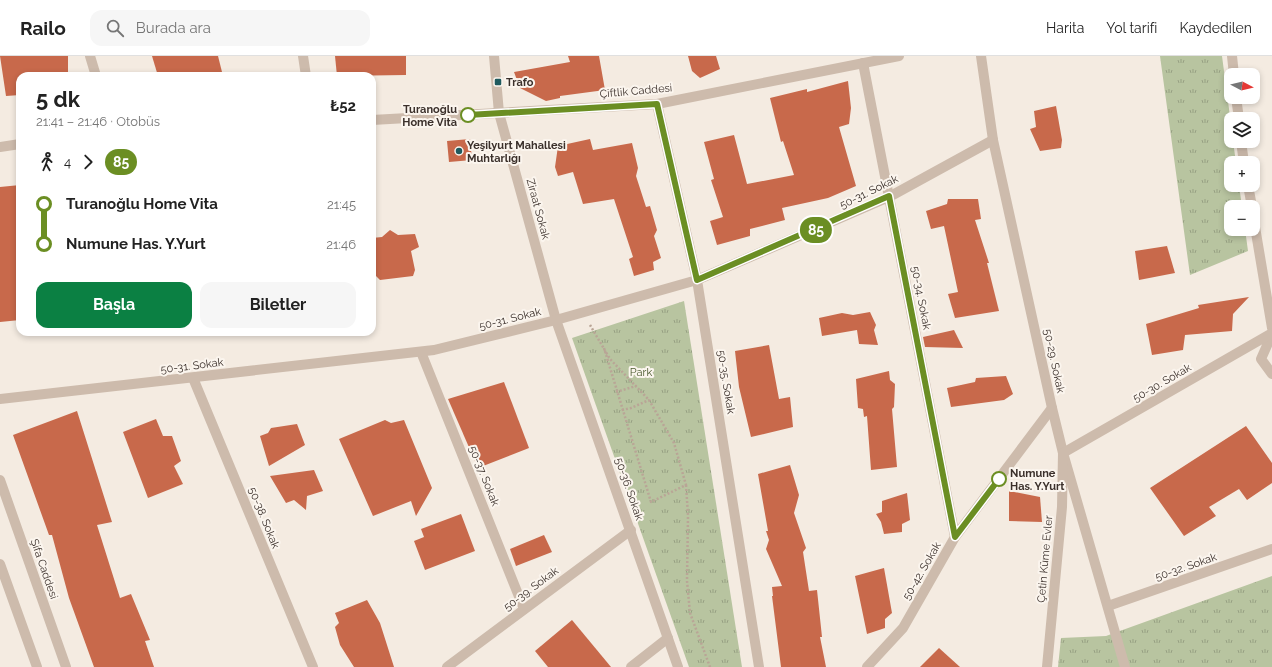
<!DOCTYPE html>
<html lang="tr">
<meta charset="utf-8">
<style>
:root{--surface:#fff;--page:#f6f6f6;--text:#222;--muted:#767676;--line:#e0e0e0;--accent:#0b8043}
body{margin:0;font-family:Raleway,sans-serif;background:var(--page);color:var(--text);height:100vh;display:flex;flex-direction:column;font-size:15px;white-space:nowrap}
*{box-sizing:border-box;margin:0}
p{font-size:13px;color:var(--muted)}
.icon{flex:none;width:22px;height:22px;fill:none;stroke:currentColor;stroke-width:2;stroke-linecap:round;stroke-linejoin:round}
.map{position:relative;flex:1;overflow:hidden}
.details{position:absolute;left:16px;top:16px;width:360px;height:264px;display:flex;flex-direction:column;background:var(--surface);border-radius:12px;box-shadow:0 2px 6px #0003}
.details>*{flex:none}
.badge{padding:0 8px;border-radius:13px;font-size:14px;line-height:26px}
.needle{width:26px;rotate:97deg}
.buttons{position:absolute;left:1224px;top:12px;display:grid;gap:8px}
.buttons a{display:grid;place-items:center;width:36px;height:36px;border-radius:8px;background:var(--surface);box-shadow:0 2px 6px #0003;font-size:20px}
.map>.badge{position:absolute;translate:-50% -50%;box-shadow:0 0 0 2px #fff}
.legs{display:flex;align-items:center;gap:6px;height:44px;padding:0 20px;font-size:13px}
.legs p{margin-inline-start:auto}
.summary{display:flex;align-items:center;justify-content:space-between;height:68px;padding:0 20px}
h1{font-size:22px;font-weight:700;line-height:30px}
.action{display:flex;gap:8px;margin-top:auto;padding:8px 20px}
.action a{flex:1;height:46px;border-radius:12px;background:var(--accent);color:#fff;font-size:16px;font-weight:700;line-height:46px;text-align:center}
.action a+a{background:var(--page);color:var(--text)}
ul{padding:0 20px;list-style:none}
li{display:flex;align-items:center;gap:14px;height:40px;font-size:15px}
li i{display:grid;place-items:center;width:6px;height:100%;margin:0 5px;background:currentColor}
li i::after{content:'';width:10px;height:10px;margin:-5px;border:3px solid;border-radius:50%;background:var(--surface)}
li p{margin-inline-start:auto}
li:first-child i{background:linear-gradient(#0000 50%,currentColor 0)}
li:last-child i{background:linear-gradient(currentColor 50%,#0000 0)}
header{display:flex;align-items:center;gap:24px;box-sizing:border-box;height:56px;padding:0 20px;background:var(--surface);border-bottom:1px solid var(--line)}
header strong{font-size:19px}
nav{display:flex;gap:22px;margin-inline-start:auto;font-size:14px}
.search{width:280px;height:36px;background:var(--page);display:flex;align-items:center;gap:10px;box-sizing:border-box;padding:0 14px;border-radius:12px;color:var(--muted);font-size:15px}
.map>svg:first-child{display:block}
</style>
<header>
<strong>Railo</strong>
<div class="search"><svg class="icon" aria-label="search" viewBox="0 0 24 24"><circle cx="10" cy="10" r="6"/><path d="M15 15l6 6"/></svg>Burada ara</div>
<nav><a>Harita</a><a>Yol tarifi</a><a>Kaydedilen</a></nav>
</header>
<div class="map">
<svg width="1272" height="611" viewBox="0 0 1272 611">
<defs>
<pattern id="grass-tufts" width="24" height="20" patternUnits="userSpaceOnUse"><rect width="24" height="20" fill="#b8c4a0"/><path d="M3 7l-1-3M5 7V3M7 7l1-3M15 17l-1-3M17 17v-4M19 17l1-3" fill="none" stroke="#97a083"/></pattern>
</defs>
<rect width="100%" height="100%" fill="#f4ebe1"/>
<g fill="url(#grass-tufts)">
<polygon points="1160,0 1222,0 1231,68 1231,85 1233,85 1236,107 1231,107 1231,129 1239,129 1242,151 1231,151 1231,173 1245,173 1248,195 1190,219"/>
<polygon points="684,245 742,611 689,611 572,282"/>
<polygon points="1272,520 1272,611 1058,611 1061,582 1106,580"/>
</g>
<g fill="#c8694b">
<polygon points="0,0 68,0 68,20 20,20 20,39 6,40"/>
<polygon points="152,0 218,0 223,20 158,20"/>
<polygon points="335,0 406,0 406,19 337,20"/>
<polygon points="568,0 599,0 605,34 560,40 560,42 546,45 520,32 514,16 570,6"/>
<polygon points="688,0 716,0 720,13 700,22 692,15"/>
<polygon points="848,25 851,52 849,68 839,71 856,130 828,142 782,152 785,164 750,173 750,180 717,189 710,165 723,161 711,124 714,123 704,86 734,79 747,128 794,119 783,85 781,86 770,42 807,33 807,36"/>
<polygon points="1056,50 1062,84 1061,92 1040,95 1030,73 1036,71 1034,55"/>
<polygon points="470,83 472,104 449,106 447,85"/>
<polygon points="590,83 593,94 632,87 638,112 636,120 646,151 650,150 657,174 654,180 661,202 653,206 654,214 634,220 629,203 633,201 614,143 583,148 573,116 558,120 555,111 558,90"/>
<polygon points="20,129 20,264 0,266 0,131"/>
<polygon points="948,143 978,143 981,163 975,164 989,207 987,207 999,255 955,262 948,238 958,236 944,170 931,173 926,155 947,148"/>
<polygon points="390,174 398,179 415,178 419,191 411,195 415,214 413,220 380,224 372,216 372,182 382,181"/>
<polygon points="1167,190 1175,217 1139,224 1135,195"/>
<polygon points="1249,241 1233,258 1232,275 1185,279 1183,294 1152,299 1146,268 1199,252 1198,249"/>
<polygon points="870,256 876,269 874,274 878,289 859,288 857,274 822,280 819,262 842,257 853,259"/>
<polygon points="954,274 963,292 925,291 923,281"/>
<polygon points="769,289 779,343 790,341 793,371 751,381 739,331 735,295"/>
<polygon points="889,315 890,324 895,328 894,351 892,353 897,411 871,414 867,360 864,361 863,353 858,352 856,323"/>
<polygon points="1006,320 1013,338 1004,344 951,351 947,332 975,326 976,322"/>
<polygon points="504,326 529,392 478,412 448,343"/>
<polygon points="77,355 112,466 97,469 120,542 131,538 150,584 145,585 154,611 94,611 69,542 52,479 49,479 13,379"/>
<polygon points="156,363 163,380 172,380 181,405 174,410 183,428 148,442 123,376"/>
<polygon points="385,364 391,367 404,364 432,432 416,460 411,445 373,460 339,383"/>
<polygon points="297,368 305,389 269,410 260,380 268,377 271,372"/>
<polygon points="1246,370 1272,407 1272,427 1247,444 1239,433 1209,451 1216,460 1184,480 1150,432"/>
<polygon points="790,409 799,439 794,457 806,492 803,496 809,535 817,534 822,581 820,581 826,611 781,611 772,540 773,540 772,531 782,530 766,493 769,484 766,475 768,475 758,418"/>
<polygon points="314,414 323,435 307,440 306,454 294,444 286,447 270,420"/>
<polygon points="1009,435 1040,441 1042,466 1009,465"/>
<polygon points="907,437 910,464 902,468 902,476 884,478 881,466 876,458 882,456 882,445"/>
<polygon points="461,458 475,495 425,514 414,485 424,481 421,473"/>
<polygon points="544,479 552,496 516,510 510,493"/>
<polygon points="884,512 892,557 885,563 885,572 867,578 855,520"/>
<polygon points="367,544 380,567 394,611 354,611 340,589 335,571 339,567 335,557"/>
<polygon points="572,564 611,611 548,611 535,595"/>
<polygon points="939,592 960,611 920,611"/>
</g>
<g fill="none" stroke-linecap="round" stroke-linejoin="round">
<g stroke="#b9a596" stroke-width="2.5" stroke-dasharray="2 2" stroke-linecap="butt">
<polyline points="590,269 610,303 649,344 674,387 686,429 651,446 604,292"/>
<polyline points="616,336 636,330"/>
<polyline points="622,354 631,352 649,344"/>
<polyline points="686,429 688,459 687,525 690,557 710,611"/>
</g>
<g stroke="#cdbbac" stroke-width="10">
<polyline points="90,0 96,20"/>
<polyline points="303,0 306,20"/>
<polyline points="494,0 499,57 556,264 678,611"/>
<polyline points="981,0 993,84 1052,352 1063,397 1125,611"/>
<polyline points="1232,0 1234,19"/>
<polyline points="863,7 955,481"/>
<polyline points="1236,41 1239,63"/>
<polyline points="657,48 697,224 759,611"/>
<polyline points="372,64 657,48 899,0"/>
<polyline points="1241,85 1244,107"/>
<polyline points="0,91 20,88"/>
<polyline points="1248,129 1252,151"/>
<polyline points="1253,159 1272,272"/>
<polyline points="1272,278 1261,303 1272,318"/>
<polyline points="421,296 524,553"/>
<polyline points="193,322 313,611"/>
<polyline points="0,343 434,294 556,264 697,224 889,141 993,84"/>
<polyline points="0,424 66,611"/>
<polyline points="0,508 37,611"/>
<polyline points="1108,550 1272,493"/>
<polyline points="447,611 631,474"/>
<polyline points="631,611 668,582"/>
<polyline points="867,611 903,572 955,481 1052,352"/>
<polyline points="1047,611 1062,451 1063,397 1272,277"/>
</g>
</g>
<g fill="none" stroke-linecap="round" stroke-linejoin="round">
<defs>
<polyline id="line-1" points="468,59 657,48 697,224 889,140 955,481 999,423"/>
</defs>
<use href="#line-1" stroke="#fff" stroke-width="9"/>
<use href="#line-1" stroke="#6b8e23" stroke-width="6"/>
</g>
<g fill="#1f5a5e" stroke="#fbf5ee" stroke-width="1.5">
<rect x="494" y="22" width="8" height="8" rx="2"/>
<circle cx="459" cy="95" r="4"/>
</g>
<g fill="#fff" stroke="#6b8e23" stroke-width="2">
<circle cx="468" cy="59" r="7"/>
<circle cx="999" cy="423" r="7"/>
</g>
<g text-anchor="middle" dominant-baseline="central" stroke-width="4" stroke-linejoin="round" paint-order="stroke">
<g font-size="11" font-weight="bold" fill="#3b302b" stroke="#fbf5ee" text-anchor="start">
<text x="506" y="26">Trafo</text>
<text x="467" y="89">Yeşilyurt Mahallesi<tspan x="467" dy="13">Muhtarlığı</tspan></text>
</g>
<g font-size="11" fill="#3b302b" stroke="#fbf5ee">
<text transform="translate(636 35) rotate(-5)">Çiftlik Caddesi</text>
<text transform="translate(869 136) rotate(-26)">50-31. Sokak</text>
<text transform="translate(538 153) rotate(75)">Ziraat Sokak</text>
<text transform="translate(921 242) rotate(79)">50-34. Sokak</text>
<text transform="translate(510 263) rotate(-14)">50-31. Sokak</text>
<text transform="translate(1054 305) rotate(78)">50-29. Sokak</text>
<text transform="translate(192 310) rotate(-7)">50-31. Sokak</text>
<text transform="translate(726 326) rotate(81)">50-35. Sokak</text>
<text transform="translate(1162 327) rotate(-30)">50-30. Sokak</text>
<text transform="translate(484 420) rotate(68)">50-37. Sokak</text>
<text transform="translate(629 433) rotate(71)">50-36. Sokak</text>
<text transform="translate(264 462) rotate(68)">50-38. Sokak</text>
<text transform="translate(1045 503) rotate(-85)">Çetin Küme Evler</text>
<text transform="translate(1186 511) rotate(-19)">50-32. Sokak</text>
<text transform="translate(44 513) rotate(71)">Şifa Caddesi</text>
<text transform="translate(922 515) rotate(-60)">50-42. Sokak</text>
<text transform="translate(531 533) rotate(-37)">50-39. Sokak</text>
</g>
<g font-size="11" font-weight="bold" fill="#3b302b" stroke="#fbf5ee" text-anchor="end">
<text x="457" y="53">Turanoğlu<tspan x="457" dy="13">Home Vita</tspan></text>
<text x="1010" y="417" text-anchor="start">Numune<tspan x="1010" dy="13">Has. Y.Yurt</tspan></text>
</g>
<g font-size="11" fill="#4a5a2e" stroke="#fbf5ee">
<text x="641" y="316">Park</text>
</g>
</g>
</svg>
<div class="buttons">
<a><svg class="needle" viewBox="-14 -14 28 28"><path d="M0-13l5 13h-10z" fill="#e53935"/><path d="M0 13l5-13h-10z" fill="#767676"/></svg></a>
<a><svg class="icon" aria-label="layers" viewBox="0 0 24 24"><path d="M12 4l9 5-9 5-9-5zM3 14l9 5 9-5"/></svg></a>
<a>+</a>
<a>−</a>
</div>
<b class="badge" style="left:816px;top:174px;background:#6b8e23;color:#fff">85</b>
<section class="details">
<div class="summary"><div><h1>5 dk</h1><p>21:41 – 21:46 · Otobüs</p></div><b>₺52</b></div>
<div class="legs"><svg class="icon" aria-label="walk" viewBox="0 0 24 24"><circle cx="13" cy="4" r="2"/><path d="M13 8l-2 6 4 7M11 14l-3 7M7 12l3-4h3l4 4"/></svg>4<svg class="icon" aria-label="forward" viewBox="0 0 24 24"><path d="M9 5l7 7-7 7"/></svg><b class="badge" style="background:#6b8e23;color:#fff">85</b></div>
<ul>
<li><i style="color:#6b8e23"></i><b>Turanoğlu Home Vita</b><p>21:45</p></li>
<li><i style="color:#6b8e23"></i><b>Numune Has. Y.Yurt</b><p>21:46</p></li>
</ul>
<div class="action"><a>Başla</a><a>Biletler</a></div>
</section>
</div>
